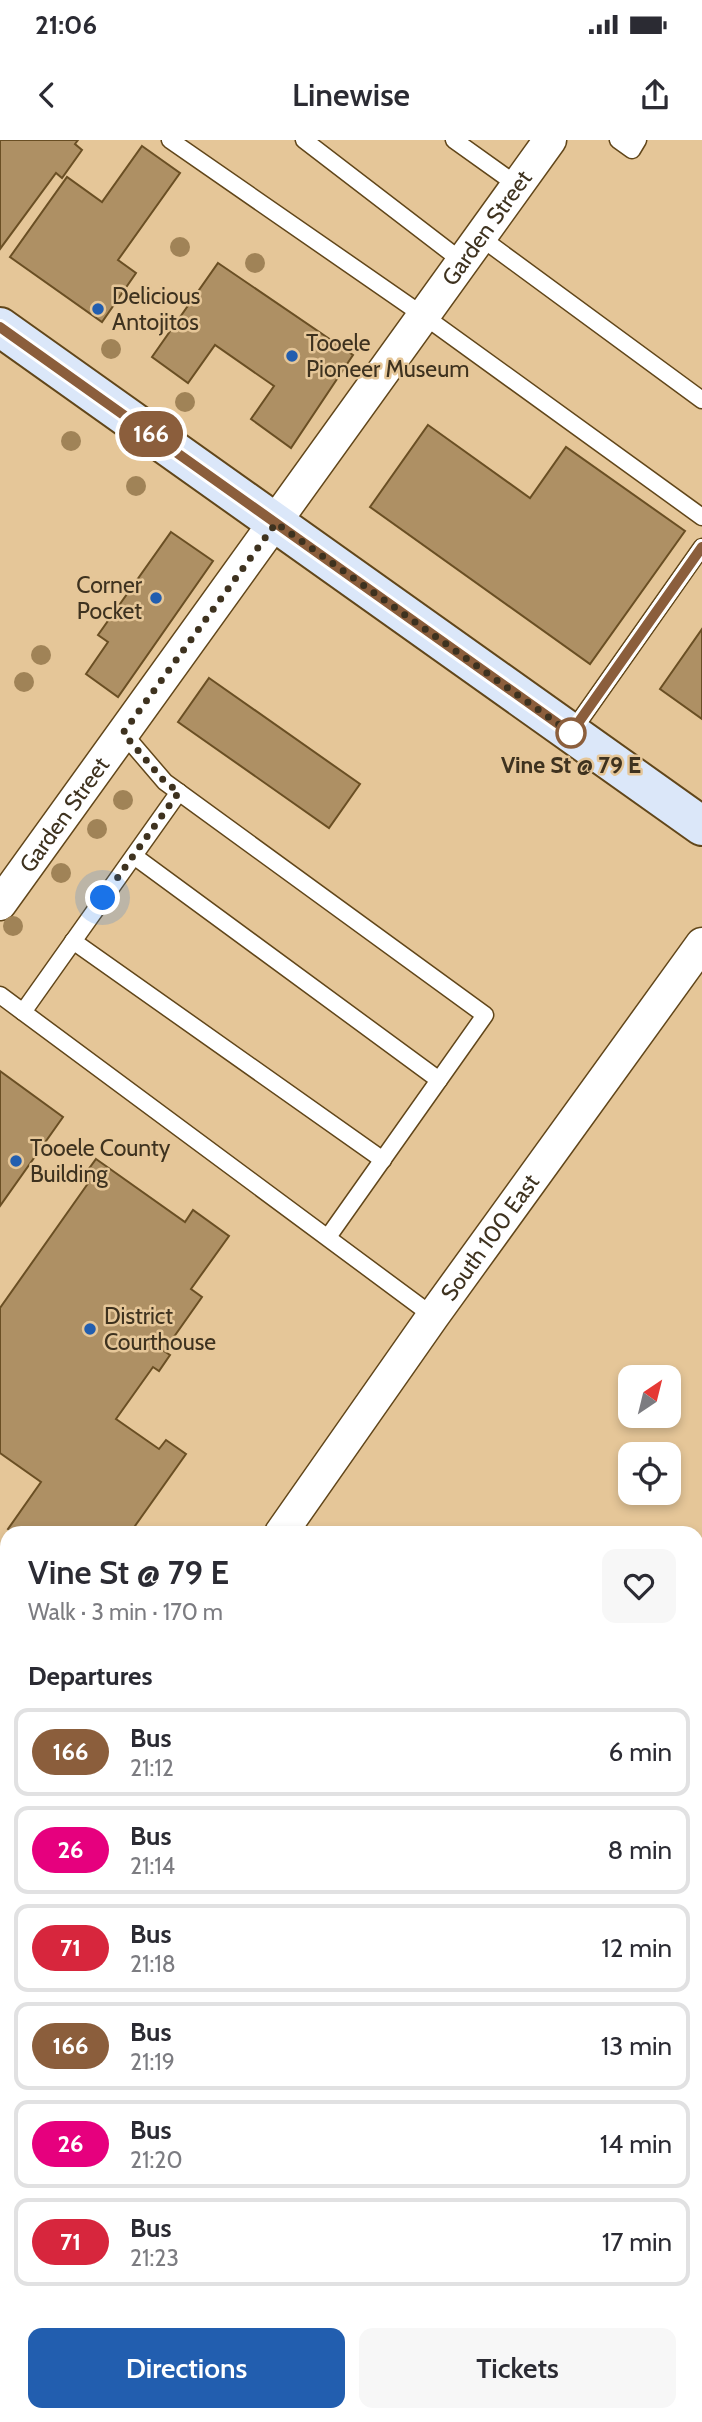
<!DOCTYPE html>
<meta charset="utf-8">
<style>
:root{--surface:#fff;--page:#f7f7f7;--text:#2b2b33;--muted:#7c7c81;--line:#e1e1e2;--accent:#225eaf}
body{margin:0;font-family:Cabin,sans-serif;background:var(--page);color:var(--text);height:100vh;display:flex;flex-direction:column;font-size:26px;white-space:nowrap}
*{box-sizing:border-box;margin:0}
p{font-size:23px;color:var(--muted)}
.icon{flex:none;width:38px;height:38px;fill:none;stroke:currentColor;stroke-width:2;stroke-linecap:round;stroke-linejoin:round}
.map{position:relative;flex:1;overflow:hidden}
.details{position:absolute;left:0px;top:1386px;width:704px;height:896px;display:flex;flex-direction:column;background:var(--surface);border-radius:21px 21px 0 0;box-shadow:0 4px 10px #0003}
.details>*{flex:none}
.badge{padding:0 14px;border-radius:23px;font-size:24px;line-height:46px}
.needle{width:46px;rotate:35deg}
.fabs{position:absolute;left:618px;top:1225px;display:grid;gap:14px}
.fabs a{display:grid;place-items:center;width:63px;height:63px;border-radius:14px;background:var(--surface);box-shadow:0 4px 10px #0003;font-size:35px}
.you{position:absolute;width:35px;height:35px;margin:-18px;border:5px solid #fff;border-radius:50%;background:#1a73e8;box-shadow:0 0 0 10px #1a73e833}
.map>.badge{position:absolute;translate:-50% -50%;box-shadow:0 0 0 4px #fff}
h2{padding:0 28px;font-size:26px;line-height:63px}
.round{display:grid;place-items:center;flex:none;width:74px;height:74px;border-radius:14px;background:var(--page)}
.summary{display:flex;align-items:center;justify-content:space-between;height:119px;padding:0 28px}
h1{font-size:33px;font-weight:600;line-height:52px}
.button{display:flex;gap:14px;margin-top:auto;padding:14px 28px}
.button a{flex:1;height:80px;border-radius:14px;background:var(--accent);color:#fff;font-size:28px;font-weight:600;line-height:80px;text-align:center}
.button a+a{background:var(--page);color:var(--text)}
ul{padding:0;list-style:none}
li{display:flex;align-items:center;gap:21px;height:88px;margin:0 14px 10px;padding:0 14px;border:4px solid var(--line);border-radius:14px}
li div{flex:1}
li b{display:block;font-size:26px}
li em{font-style:normal}
li .badge{min-width:77px;font-weight:700;text-align:center}
.status{display:flex;justify-content:space-between;align-items:center;height:49px;padding:0 35px;background:var(--surface);direction:ltr}
.status svg{height:19px;fill:currentColor}
header{display:flex;justify-content:space-between;align-items:center;height:91px;padding:0 28px;background:var(--surface);font-size:32px;font-weight:600}
.map>svg:first-child{display:block}
</style>
<div class="status"><b>21:06</b><svg viewBox="0 0 49 12"><path d="M0 12V9h3v3zM5 12V6h3v6zM10 12V3h3v9zM15 12V0h3v12zM26 1h20v11H26zM47 4h2v5h-2z"/></svg></div>
<header><svg class="icon" aria-label="back" viewBox="0 0 24 24"><path d="M15 5l-7 7 7 7"/></svg>Linewise<svg class="icon" aria-label="share" viewBox="0 0 24 24"><path d="M12 15V3M7 8l5-5 5 5M5 13v7h14v-7"/></svg></header>
<div class="map">
<svg width="702" height="2282" viewBox="0 0 702 2282">
<rect width="100%" height="100%" fill="#e5c698"/>
<g fill="#ae9064" stroke="#6a4f24" stroke-width="2">
<polygon points="0,0 78,0 75,4 82,10 62,38 56,33 0,109"/>
<polygon points="142,6 180,33 118,120 136,133 102,182 10,117 67,37 102,62"/>
<polygon points="218,123 353,215 291,308 251,279 274,246 215,205 188,243 152,217"/>
<polygon points="428,285 530,358 566,307 685,391 590,524 370,367"/>
<polygon points="171,392 213,421 118,557 86,534 108,502 98,495"/>
<polygon points="702,489 702,579 660,549"/>
<polygon points="209,538 360,644 329,688 178,582"/>
<polygon points="0,931 63,977 0,1066"/>
<polygon points="96,1019 185,1082 193,1070 229,1096 191,1149 202,1157 164,1211 170,1215 159,1231 153,1227 116,1279 159,1309 166,1300 186,1314 130,1393 14,1393 8,1389 41,1342 0,1313 0,1168 89,1042 83,1037"/>
</g>
<g fill="none" stroke-linecap="round" stroke-linejoin="round">
<defs>
<g id="lane">
<polyline points="170,0 424,176 702,377"/>
<polyline points="304,0 463,122"/>
<polyline points="454,0 517,45"/>
<polyline points="618,0 632,10 638,0"/>
<polyline points="480,97 702,260"/>
<polyline points="123,593 165,642 485,875 328,1097"/>
<polyline points="571,593 702,407"/>
<polyline points="134,716 439,940"/>
<polyline points="73,801 383,1020"/>
<polyline points="0,855 433,1176"/>
<polyline points="23,872 179,652"/>
<polyline points="85,2282 90,2275"/>
</g>
<g id="street">
<path id="s1" d="M0,764L550,0"/>
<path id="s2" d="M281,1393L433,1176L702,804"/>
<polyline points="0,1580 7,1585"/>
<polyline points="0,1788 7,1778"/>
<polyline points="696,2077 702,2080"/>
<polyline points="368,2282 373,2275"/>
</g>
<polyline id="secondary" points="0,187 702,686"/>
</defs>
<use href="#lane" stroke="#61461a" stroke-width="19"/>
<use href="#street" stroke="#61461a" stroke-width="35"/>
<use href="#secondary" stroke="#61461a" stroke-width="42"/>
<use href="#lane" stroke="#fff" stroke-width="16"/>
<use href="#street" stroke="#fff" stroke-width="32"/>
<use href="#secondary" stroke="#dbe7f9" stroke-width="38"/>
</g>
<g fill="#a08357">
<circle cx="180" cy="107" r="10"/>
<circle cx="255" cy="123" r="10"/>
<circle cx="111" cy="209" r="10"/>
<circle cx="185" cy="262" r="10"/>
<circle cx="71" cy="301" r="10"/>
<circle cx="136" cy="346" r="10"/>
<circle cx="41" cy="515" r="10"/>
<circle cx="24" cy="542" r="10"/>
<circle cx="123" cy="660" r="10"/>
<circle cx="97" cy="689" r="10"/>
<circle cx="61" cy="733" r="10"/>
<circle cx="13" cy="786" r="10"/>
</g>
<g fill="none" stroke-linecap="round" stroke-linejoin="round">
<defs>
<polyline id="line" points="0,187 571,593 702,407"/>
</defs>
<use href="#line" stroke="#fff" stroke-width="16"/>
<use href="#line" stroke="#8b5e3c" stroke-width="10"/>
<polyline stroke="#3e321f" stroke-width="7" stroke-dasharray="0 12.6" points="103,758 179,652 165,642 123,593 276,383 571,593"/>
</g>
<g fill="#225eaf" stroke="#e5c698" stroke-width="2.5">
<circle cx="98" cy="169" r="7"/>
<circle cx="292" cy="216" r="7"/>
<circle cx="156" cy="458" r="7"/>
<circle cx="16" cy="1021" r="7"/>
<circle cx="90" cy="1189" r="7"/>
</g>
<circle fill="#fff" stroke="#8b5e3c" stroke-width="3.5" cx="571" cy="593" r="14"/>
<g text-anchor="middle" dominant-baseline="central" stroke-width="5" stroke-linejoin="round" paint-order="stroke">
<g font-size="23" fill="#3e321f" stroke="#e5c698">
<text stroke="none"><textPath href="#s1" startOffset="833">Garden Street</textPath></text>
<text stroke="none"><textPath href="#s1" startOffset="110">Garden Street</textPath></text>
<text stroke="none"><textPath href="#s2" startOffset="362">South 100 East</textPath></text>
</g>
<g font-size="23" fill="#3e321f" stroke="#e5c698" text-anchor="start">
<text x="112" y="156">Delicious<tspan x="112" dy="26">Antojitos</tspan></text>
<text x="306" y="203">Tooele<tspan x="306" dy="26">Pioneer Museum</tspan></text>
<text x="142" y="445" text-anchor="end">Corner<tspan x="142" dy="26">Pocket</tspan></text>
<text x="30" y="1008">Tooele County<tspan x="30" dy="26">Building</tspan></text>
<text x="104" y="1176">District<tspan x="104" dy="26">Courthouse</tspan></text>
</g>
<g font-size="23" font-weight="bold" fill="#3e321f" stroke="#e5c698">
<text x="571" y="625">Vine St @ 79 E</text>
</g>
</g>
</svg>
<div class="fabs">
<a><svg class="needle" viewBox="-14 -14 28 28"><path d="M0-13l5 13h-10z" fill="#e53935"/><path d="M0 13l5-13h-10z" fill="#7c7c81"/></svg></a>
<a><svg class="icon" aria-label="locate" viewBox="0 0 24 24"><circle cx="12" cy="12" r="6"/><path d="M12 2v4M12 18v4M2 12h4M18 12h4"/></svg></a>
</div>
<div class="you" style="left:103px;top:758px"></div>
<b class="badge" style="left:151px;top:294px;background:#8b5e3c;color:#fff">166</b>
<section class="details">
<div class="summary"><div><h1>Vine St @ 79 E</h1><p>Walk · 3 min · 170 m</p></div><a class="round"><svg class="icon" aria-label="heart" viewBox="0 0 24 24"><path d="M12 20l-8-8c-3-5 5-10 8-4 3-6 11-1 8 4z"/></svg></a></div>
<h2>Departures</h2>
<ul>
<li><span class="badge" style="background:#8b5e3c;color:#fff">166</span><div><b>Bus</b><p>21:12</p></div><em>6 min</em></li>
<li><span class="badge" style="background:#e6007e;color:#fff">26</span><div><b>Bus</b><p>21:14</p></div><em>8 min</em></li>
<li><span class="badge" style="background:#d7263d;color:#fff">71</span><div><b>Bus</b><p>21:18</p></div><em>12 min</em></li>
<li><span class="badge" style="background:#8b5e3c;color:#fff">166</span><div><b>Bus</b><p>21:19</p></div><em>13 min</em></li>
<li><span class="badge" style="background:#e6007e;color:#fff">26</span><div><b>Bus</b><p>21:20</p></div><em>14 min</em></li>
<li><span class="badge" style="background:#d7263d;color:#fff">71</span><div><b>Bus</b><p>21:23</p></div><em>17 min</em></li>
</ul>
<div class="button"><a>Directions</a><a>Tickets</a></div>
</section>
</div>
